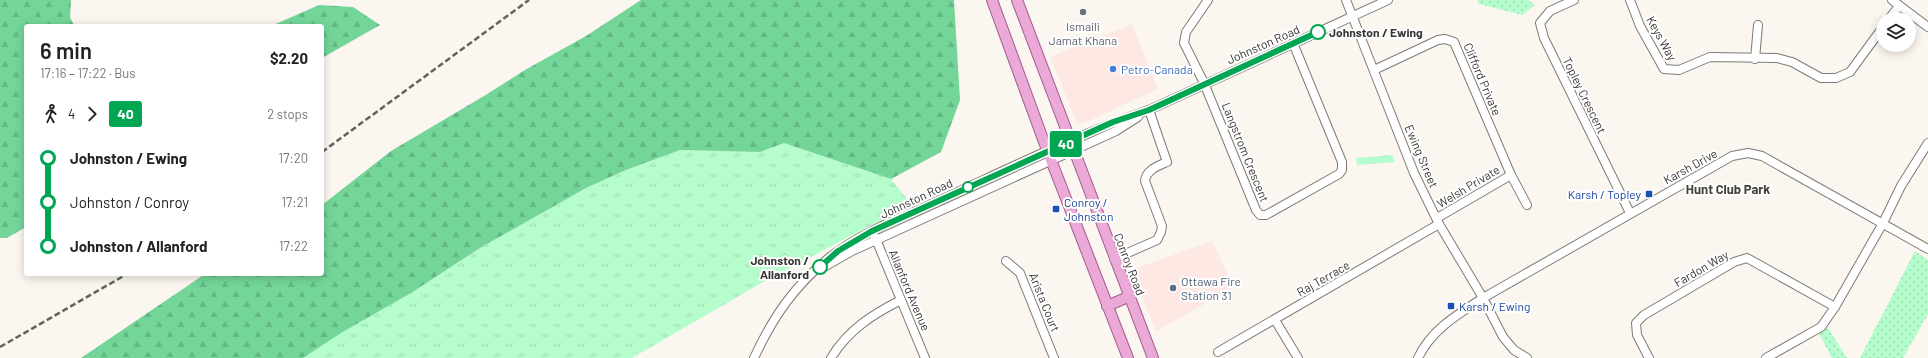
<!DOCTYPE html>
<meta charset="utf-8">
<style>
:root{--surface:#fff;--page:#f6f6f6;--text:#222;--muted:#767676}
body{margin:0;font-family:Barlow,sans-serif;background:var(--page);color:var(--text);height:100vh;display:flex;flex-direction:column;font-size:15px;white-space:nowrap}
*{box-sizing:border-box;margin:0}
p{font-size:13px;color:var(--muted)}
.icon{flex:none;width:22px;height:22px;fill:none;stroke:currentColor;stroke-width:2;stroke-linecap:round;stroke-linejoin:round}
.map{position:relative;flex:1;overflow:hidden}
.panel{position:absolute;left:24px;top:24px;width:300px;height:252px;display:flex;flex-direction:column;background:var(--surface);border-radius:4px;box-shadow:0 2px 10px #0003}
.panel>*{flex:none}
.badge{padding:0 8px;border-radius:3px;font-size:14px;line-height:26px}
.fabs{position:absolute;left:1876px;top:12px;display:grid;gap:8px}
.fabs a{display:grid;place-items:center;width:40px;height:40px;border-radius:50%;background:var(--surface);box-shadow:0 2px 10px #0003;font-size:20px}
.map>.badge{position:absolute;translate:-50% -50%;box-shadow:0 0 0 2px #fff}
.legs{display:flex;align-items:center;gap:6px;height:44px;padding:0 16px;font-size:13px}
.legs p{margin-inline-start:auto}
.headline{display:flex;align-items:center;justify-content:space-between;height:68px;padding:0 16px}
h1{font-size:22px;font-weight:600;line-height:30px}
ul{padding:0 16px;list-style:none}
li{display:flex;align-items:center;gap:14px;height:44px;font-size:15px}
li i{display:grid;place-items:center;width:6px;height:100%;margin:0 5px;background:currentColor}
li i::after{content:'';width:10px;height:10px;margin:-5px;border:3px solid;border-radius:50%;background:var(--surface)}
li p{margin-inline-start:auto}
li:first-child i{background:linear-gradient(#0000 50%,currentColor 0)}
li:last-child i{background:linear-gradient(currentColor 50%,#0000 0)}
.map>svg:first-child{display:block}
</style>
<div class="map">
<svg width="1928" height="358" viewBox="0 0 1928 358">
<defs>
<pattern id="grass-tufts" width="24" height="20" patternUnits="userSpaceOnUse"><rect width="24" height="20" fill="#b6fdce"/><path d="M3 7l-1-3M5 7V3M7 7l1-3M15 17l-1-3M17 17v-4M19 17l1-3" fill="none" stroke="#9dd9b1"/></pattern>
<pattern id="forest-firs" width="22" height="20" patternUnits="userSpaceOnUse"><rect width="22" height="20" fill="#73d598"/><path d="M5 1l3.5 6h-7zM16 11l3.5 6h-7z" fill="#64b783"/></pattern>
<pattern id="park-dots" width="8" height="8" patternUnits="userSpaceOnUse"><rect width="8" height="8" fill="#b6fdce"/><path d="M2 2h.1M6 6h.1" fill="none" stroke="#9dd9b1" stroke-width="1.8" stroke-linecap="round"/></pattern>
</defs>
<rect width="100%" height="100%" fill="#fbf6f0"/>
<g fill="#fde8e4">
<polygon points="1132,24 1158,89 1082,124 1076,121 1050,57"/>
<polygon points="1212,241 1234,288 1156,331 1131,270"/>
</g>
<g fill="url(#grass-tufts)">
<polygon points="784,143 891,179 911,204 758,285 632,358 303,358 341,333 411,293 480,248 586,188 626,170 680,150 760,152"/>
<polygon points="1392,155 1395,162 1357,165 1356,158"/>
</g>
<g fill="url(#forest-firs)">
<polygon points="0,0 71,0 70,18 75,26 26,26 26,227 7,238 0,238"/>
<polygon points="641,0 954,0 960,100 941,152 891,179 784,143 760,152 680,150 626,170 586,188 480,248 411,293 341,333 303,358 81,358 205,274 322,274 322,205 391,151 484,96 525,70 586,36"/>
<polygon points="319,5 353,7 380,25 322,58 322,26 271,26"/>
</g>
<g fill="url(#park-dots)">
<polygon points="1477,0 1528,0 1535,5 1522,15 1479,4"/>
<polygon points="1915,251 1928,260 1928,314 1903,358 1860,358"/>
<polygon points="1826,325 1847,358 1832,358 1818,332"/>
</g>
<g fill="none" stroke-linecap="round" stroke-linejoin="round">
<defs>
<g id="minor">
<polyline points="1208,0 1186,32 1184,43 1204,83 1256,210 1260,215 1266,215 1339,174 1342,170 1342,162 1293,43"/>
<polyline points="1346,0 1414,173 1439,224 1483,298 1503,337 1514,350 1527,358"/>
<polyline points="1574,0 1550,11 1540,23 1544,38 1630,213"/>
<polyline points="1630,0 1640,26 1664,69 1679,70 1710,57 1777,58 1792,62 1821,78 1836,78 1850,72 1883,27"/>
<polyline points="1892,0 1928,27"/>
<polyline points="1889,19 1899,6"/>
<polyline points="1755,59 1758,25"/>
<polyline points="1374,70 1438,40 1445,39 1454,42 1511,175 1527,205"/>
<polyline points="1437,218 1511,175"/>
<polyline points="875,237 925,358"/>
<path d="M1114,259L1157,240L1161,232L1162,226L1145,181C1146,170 1158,166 1167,162L1149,110"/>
<polyline points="1006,261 1020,273 1054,358"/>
<polyline points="824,267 852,251 1116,131 1138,117"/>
<polyline points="1275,320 1298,358"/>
<polyline points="1218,352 1439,224"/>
<path d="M754,358C773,317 794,286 830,257C862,232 903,217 940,200C1008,169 1079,134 1149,110L1388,0"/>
<path d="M831,358C848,330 873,314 901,300"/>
<path d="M1418,358C1431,330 1458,314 1483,298L1732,156L1748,153L1762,156L1928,249"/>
<polyline points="1649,358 1637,335 1636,323 1644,315 1734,262 1747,258 1835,307"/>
<polyline points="1766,358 1821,327 1835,307 1883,223 1901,186 1928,143"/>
</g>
<g id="major">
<polyline points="992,0 1044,142 1128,358"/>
<polyline points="1017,0 1153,358"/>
<polyline points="1107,306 1128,297"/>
</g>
</defs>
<use href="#minor" stroke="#7f7a75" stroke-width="10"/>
<use href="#major" stroke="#a35b8d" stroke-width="12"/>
<use href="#minor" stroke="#fff" stroke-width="8"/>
<use href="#major" stroke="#eba9d8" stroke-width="10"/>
<g stroke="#64615e" stroke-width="2.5" stroke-dasharray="6 3" stroke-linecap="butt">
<polyline points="322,152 529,0"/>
<polyline points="0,347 127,274"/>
</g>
</g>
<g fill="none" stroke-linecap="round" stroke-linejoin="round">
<defs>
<polyline id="line-1" points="820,267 838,251 872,231 1113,122 1149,110 1318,32"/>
</defs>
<use href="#line-1" stroke="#fff" stroke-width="9"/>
<use href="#line-1" stroke="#00a651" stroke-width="6"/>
</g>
<circle fill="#6b7280" stroke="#fff" stroke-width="1.5" cx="1083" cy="12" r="4"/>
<g fill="#fff" stroke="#00a651" stroke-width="2">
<circle cx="1318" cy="32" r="7"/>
<circle cx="968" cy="187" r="5"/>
<circle cx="820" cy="267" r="7"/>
</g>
<circle fill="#3f7fe0" stroke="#fff" stroke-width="1.5" cx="1113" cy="69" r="4"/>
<g fill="#1a4fb4" stroke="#fff" stroke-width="1.5">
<rect x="1645" y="190" width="8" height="8" rx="2"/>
<rect x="1052" y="205" width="8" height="8" rx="2"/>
<rect x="1447" y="302" width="8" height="8" rx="2"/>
</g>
<circle fill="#5c6f8a" stroke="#fff" stroke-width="1.5" cx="1173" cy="288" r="4"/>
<g text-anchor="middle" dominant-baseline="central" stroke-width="4" stroke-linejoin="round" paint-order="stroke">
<g font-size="12" fill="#5b616d" stroke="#fff">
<text x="1083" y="26">Ismaili<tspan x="1083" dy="14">Jamat Khana</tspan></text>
</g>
<g font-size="12" font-weight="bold" fill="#373533" stroke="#fff" text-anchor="start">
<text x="1329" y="32">Johnston / Ewing</text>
<text x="809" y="260" text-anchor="end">Johnston /<tspan x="809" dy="14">Allanford</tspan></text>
</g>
<g font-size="12" fill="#373533" stroke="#fff">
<text transform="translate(1662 38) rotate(61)">Keys Way</text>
<text transform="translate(1263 44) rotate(-24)">Johnston Road</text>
<text transform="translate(1483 79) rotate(67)">Clifford Private</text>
<text transform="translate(1585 95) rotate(64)">Topley Crescent</text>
<text transform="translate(1246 152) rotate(68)">Langstrom Crescent</text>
<text transform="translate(1422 156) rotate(67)">Ewing Street</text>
<text transform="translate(1690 166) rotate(-29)">Karsh Drive</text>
<text transform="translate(1468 186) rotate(-31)">Welsh Private</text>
<text transform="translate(916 198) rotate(-25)">Johnston Road</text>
<text transform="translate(1130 264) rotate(69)">Conroy Road</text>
<text transform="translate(1701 268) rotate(-30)">Fardon Way</text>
<text transform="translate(1323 278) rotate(-30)">Raj Terrace</text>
<text transform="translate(910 290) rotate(67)">Allanford Avenue</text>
<text transform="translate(1045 302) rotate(68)">Arista Court</text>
</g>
<g font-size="12" fill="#366cbe" stroke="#fff" text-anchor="start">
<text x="1121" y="69">Petro-Canada</text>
</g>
<g font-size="12" fill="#164399" stroke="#fff" text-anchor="start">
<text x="1641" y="194" text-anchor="end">Karsh / Topley</text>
<text x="1064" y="202">Conroy /<tspan x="1064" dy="14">Johnston</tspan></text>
<text x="1459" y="306">Karsh / Ewing</text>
</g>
<g font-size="12" fill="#4e5e75" stroke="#fff" text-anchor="start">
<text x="1181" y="281">Ottawa Fire<tspan x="1181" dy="14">Station 31</tspan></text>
</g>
<g font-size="13" font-weight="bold" fill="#45413c" stroke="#fff">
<text x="1728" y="189">Hunt Club Park</text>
</g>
</g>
</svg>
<div class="fabs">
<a><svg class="icon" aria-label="layers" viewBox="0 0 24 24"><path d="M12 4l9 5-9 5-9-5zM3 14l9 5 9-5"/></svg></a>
</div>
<b class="badge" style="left:1066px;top:144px;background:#00a651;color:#fff">40</b>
<section class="panel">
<div class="headline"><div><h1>6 min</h1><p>17:16 – 17:22 · Bus</p></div><b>$2.20</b></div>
<div class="legs"><svg class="icon" aria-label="walk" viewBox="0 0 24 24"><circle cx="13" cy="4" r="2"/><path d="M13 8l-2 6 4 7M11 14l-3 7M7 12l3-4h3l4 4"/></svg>4<svg class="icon" aria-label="forward" viewBox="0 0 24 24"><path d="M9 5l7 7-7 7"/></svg><b class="badge" style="background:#00a651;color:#fff">40</b><p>2 stops</p></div>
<ul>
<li><i style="color:#00a651"></i><b>Johnston / Ewing</b><p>17:20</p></li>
<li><i style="color:#00a651"></i><span>Johnston / Conroy</span><p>17:21</p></li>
<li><i style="color:#00a651"></i><b>Johnston / Allanford</b><p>17:22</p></li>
</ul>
</section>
</div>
